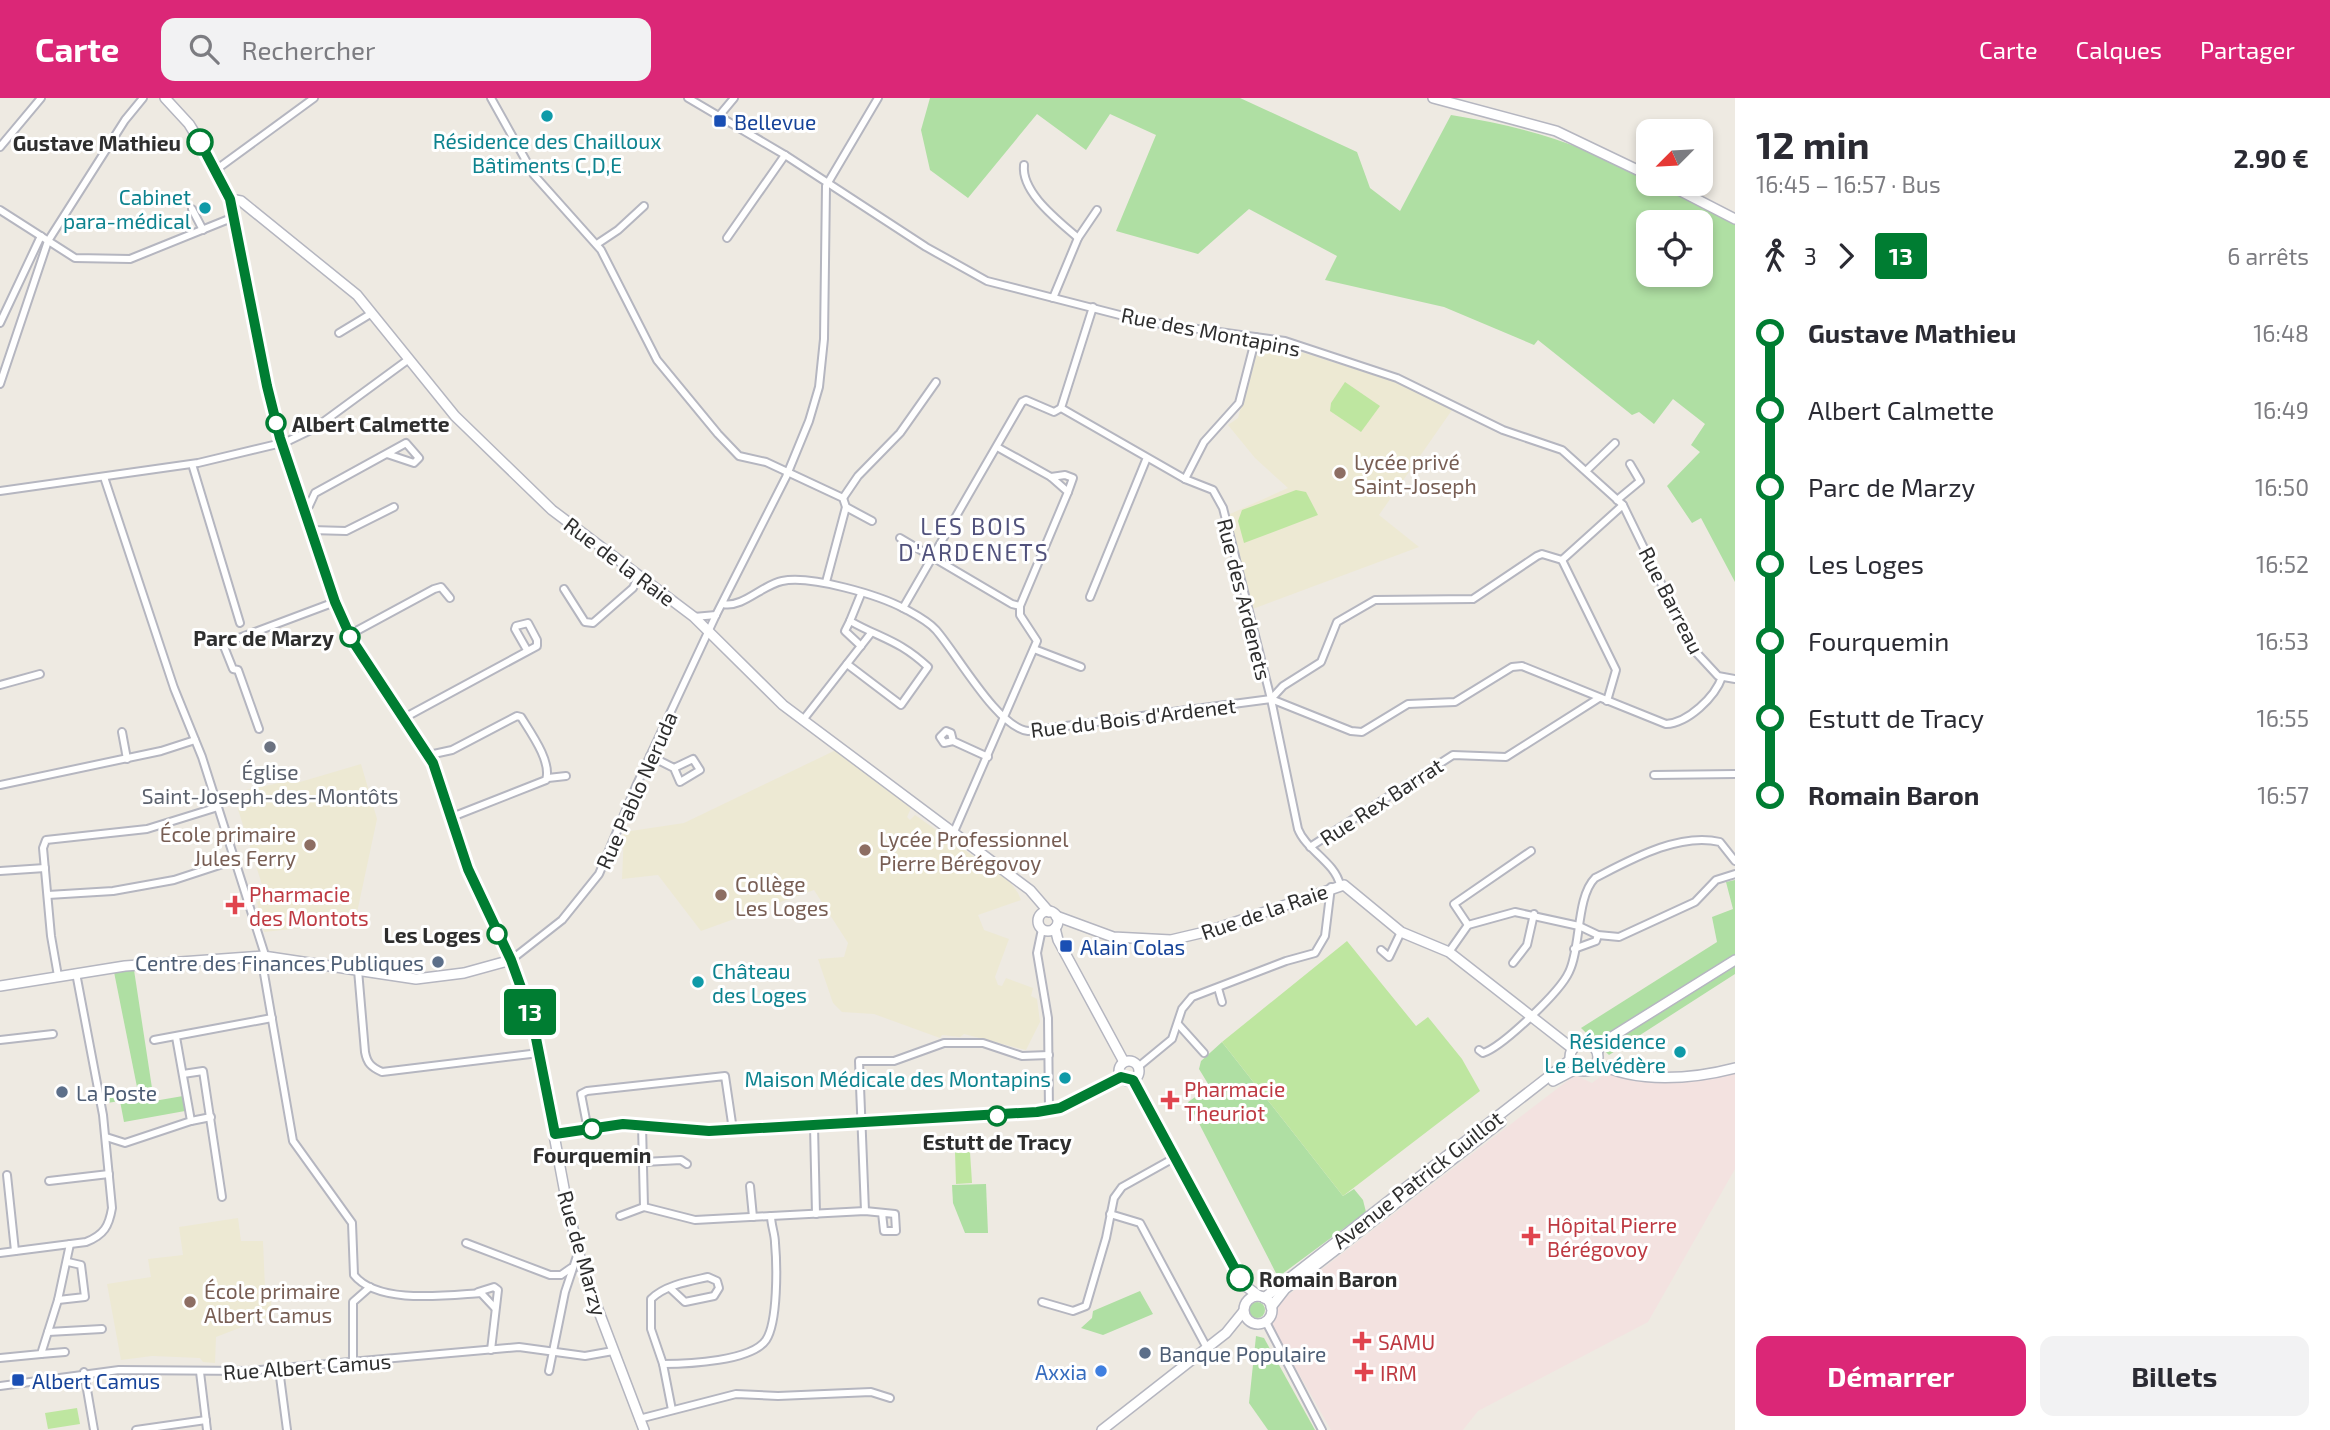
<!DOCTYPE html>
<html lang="fr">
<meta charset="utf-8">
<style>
:root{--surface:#fff;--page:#f2f2f3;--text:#2b2b33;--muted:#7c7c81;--accent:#db2777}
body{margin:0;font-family:"Exo 2",sans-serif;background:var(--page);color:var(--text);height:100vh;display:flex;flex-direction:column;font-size:26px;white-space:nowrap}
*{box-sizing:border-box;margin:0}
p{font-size:23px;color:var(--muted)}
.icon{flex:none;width:38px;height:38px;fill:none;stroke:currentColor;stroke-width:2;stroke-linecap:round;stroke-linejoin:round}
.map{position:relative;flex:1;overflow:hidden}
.side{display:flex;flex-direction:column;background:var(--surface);width:595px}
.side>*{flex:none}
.badge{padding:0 14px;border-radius:5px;font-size:24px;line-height:46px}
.needle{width:46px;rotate:246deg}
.tools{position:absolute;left:1636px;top:21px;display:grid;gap:14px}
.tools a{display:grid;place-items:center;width:77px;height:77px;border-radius:14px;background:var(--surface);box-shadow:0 4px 10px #0003;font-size:35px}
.map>.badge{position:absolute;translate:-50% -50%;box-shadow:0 0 0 4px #fff}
.legs{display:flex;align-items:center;gap:10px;height:77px;padding:0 21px;font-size:23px}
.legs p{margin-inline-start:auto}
.overview{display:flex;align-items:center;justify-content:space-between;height:119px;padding:0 21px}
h1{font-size:38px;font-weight:700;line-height:52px}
.primary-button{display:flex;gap:14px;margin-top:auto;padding:14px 21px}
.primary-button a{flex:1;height:80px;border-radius:14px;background:var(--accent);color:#fff;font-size:28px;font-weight:700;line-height:80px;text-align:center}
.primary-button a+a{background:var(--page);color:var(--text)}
ul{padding:0 21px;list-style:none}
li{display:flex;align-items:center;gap:24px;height:77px;font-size:26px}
li i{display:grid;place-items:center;width:10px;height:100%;margin:0 9px;background:currentColor}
li i::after{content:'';width:18px;height:18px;margin:-9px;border:5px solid;border-radius:50%;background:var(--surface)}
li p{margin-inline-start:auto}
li:first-child i{background:linear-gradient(#0000 50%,currentColor 0)}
li:last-child i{background:linear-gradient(currentColor 50%,#0000 0)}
header{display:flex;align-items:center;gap:42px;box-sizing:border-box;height:98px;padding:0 35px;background:var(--accent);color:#fff}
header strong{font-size:33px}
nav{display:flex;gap:38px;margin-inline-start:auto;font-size:24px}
.search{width:490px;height:63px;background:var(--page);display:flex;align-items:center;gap:18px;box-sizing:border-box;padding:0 24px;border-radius:14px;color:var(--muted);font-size:26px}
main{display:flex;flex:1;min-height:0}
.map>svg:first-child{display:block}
</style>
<header>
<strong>Carte</strong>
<div class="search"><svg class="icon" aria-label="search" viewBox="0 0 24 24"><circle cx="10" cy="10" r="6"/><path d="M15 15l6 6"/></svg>Rechercher</div>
<nav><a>Carte</a><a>Calques</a><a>Partager</a></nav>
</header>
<main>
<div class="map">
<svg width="1735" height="1332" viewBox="0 0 1735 1332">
<rect width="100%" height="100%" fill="#eeeae2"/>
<g fill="#ede9d3">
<polygon points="1263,245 1285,249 1396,284 1452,312 1379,417 1419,449 1250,512 1230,416 1288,390 1255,360 1228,327 1238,320 1258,249"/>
<polygon points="836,652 911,710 907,719 910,722 915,717 1010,784 1018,795 1021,802 978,817 984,832 1009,841 995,879 998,887 1002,888 1006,880 1033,890 1031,898 1037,901 1040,924 1026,952 964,936 960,939 942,937 940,940 874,916 842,914 833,905 818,861 844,859 848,845 814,792 701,833 658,777 622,781 624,734 684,725"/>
<polygon points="361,666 377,721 355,824 264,834 257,804 274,797 273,793 265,796 235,702 242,700 241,693 298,681 300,684"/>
<polygon points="238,1120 241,1143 263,1143 265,1190 269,1191 273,1217 216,1239 215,1265 203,1264 200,1260 152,1258 121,1262 107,1186 151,1179 148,1161 183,1157 179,1129"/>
</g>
<polygon fill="#f3e2e0" points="1735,975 1735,1071 1648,1224 1478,1313 1463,1332 1331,1332 1271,1227 1279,1204 1575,977 1592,985 1604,976 1644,984 1677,984"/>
<g fill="#afdfa3" fill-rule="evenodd">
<path d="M930,0H1240L1357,54L1370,90L1400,113L1451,17C1527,29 1579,46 1648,80V86H1660L1735,122V484L1701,420L1692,425L1667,388L1700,354L1691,347L1705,326L1673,301L1654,326L1639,314L1632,317L1538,242L1534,247L1444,209L1325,182L1337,158L1249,111L1198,156L1116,133L1156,37L1110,16L1086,52L1037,16L968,100L930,72L921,32ZM1648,124H1701V177H1648Z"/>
<polygon points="1735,782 1735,876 1609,957 1581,930 1717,844 1712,819 1733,811 1726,784"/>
<polygon points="134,872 154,1003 183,998 185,1013 124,1024 120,1003 107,1005 104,995 137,989 114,874"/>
<polygon points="1222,944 1343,1098 1354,1091 1363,1102 1366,1114 1278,1179 1188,1004 1210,989 1199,971 1201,963"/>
<polygon points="986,1086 988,1135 965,1135 953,1105 952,1087"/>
<polygon points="1140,1193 1153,1216 1103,1237 1081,1230 1092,1220 1093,1213"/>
<circle cx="1257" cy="1212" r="8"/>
<polygon points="1256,1238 1264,1240 1315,1332 1268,1332 1249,1305"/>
</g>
<g fill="#bee6a0">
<polygon points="1345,284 1380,308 1361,334 1330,313 1331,305"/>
<polygon points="1296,392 1306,394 1318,417 1244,445 1238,423 1242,412"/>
<polygon points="1347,843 1416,928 1428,919 1462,961 1480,993 1343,1098 1222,944"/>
<polygon points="955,1054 970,1054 972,1085 956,1086"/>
<polygon points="77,1310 80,1326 48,1331 45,1315"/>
</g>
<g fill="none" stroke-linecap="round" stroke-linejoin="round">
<defs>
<g id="street">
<polyline points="491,0 534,77 601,152 657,262 718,336 739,358 766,364 843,400 846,409 872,423"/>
<polyline points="688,0 785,57 926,149 987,183 1147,224 1285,243 1397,280 1503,332 1562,352 1623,407 1693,551 1718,578 1735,581"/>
<polyline points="719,18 734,0"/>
<polyline points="0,49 41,0"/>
<path d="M1024,67C1021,95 1059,123 1078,140"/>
<polyline points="217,71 314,0"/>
<polyline points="192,111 203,132"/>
<polyline points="0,112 75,160 130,161 234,119"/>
<polyline points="727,140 785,57"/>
<polyline points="597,146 618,132 644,108"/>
<polyline points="1053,200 1078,140 1097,112"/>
<polyline points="1093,209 1061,310 1185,381"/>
<polyline points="0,225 41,138"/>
<polyline points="339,235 372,215"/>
<path d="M1256,239L1239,305L1204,344L1185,381L1213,392L1223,410L1271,601L1298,731C1306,752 1335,764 1340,787"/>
<polyline points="0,286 48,143 125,22 143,0"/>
<polyline points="192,366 240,525"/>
<polyline points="1587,372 1615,345"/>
<path d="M104,379L174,590L202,659L264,854L262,864L293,1043L352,1125L354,1177C378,1207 448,1197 481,1195L495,1210"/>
<polyline points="1051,379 1065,377 1073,380 1068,394"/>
<polyline points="0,393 198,365 286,344 315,330 409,261"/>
<polyline points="843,400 858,378 900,335 936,284"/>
<polyline points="1617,402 1640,383 1630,366"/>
<polyline points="304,410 309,408 315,395 406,345 419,360 414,365 387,356"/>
<polyline points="311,432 346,433 394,409"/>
<polyline points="900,440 1012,506 1020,508 1068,394 1051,379 997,349"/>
<polyline points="1562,462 1616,572 1607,603"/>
<polyline points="1562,462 1623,407"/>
<polyline points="826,484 846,409"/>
<polyline points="564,491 585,524 593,525 633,490 639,477"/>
<polyline points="1090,499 1146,362"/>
<path d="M723,506C743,510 762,487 782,483C811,477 879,497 905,511C916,517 928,523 936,532C957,556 998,630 1028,633L1271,601L1351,633L1362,634L1408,606L1455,604L1512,569L1522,568L1666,626C1688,625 1715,599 1722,579"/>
<polyline points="903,510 1022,304 1026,302 1054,314 1061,310"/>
<polyline points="694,519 716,517"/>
<polyline points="850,523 845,533 861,548"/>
<polyline points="349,537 434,491 441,489 450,500"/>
<polyline points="1034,551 1081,569"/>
<path d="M847,566L901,607L928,569C899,542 882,541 850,523L861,496"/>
<polyline points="0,587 40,576"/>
<polyline points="1271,601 1283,588 1321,564 1337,524 1375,502 1473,501 1537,458 1542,456 1562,462"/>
<polyline points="404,620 537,548 537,542 528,525 516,528 515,531 527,552"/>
<polyline points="803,622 871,535"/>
<polyline points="259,631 238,572 233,571 223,546 335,504"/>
<polyline points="122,634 127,661"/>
<polyline points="953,643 944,645 940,639 946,633 951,635 953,643 988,659"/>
<path d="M429,657L452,652L517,618L521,619C531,635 552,664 546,682L452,719"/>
<polyline points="650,658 674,670 680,684 700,672 693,661 674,670"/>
<polyline points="1654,677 1735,676"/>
<polyline points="548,680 566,678"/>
<polyline points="0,687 161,653 195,642"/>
<polyline points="953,736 1037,543 1020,517 1020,508"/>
<polyline points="1310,749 1453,657 1506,659 1599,600"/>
<polyline points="0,773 45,770"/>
<polyline points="48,797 113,793 174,782 235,762"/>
<polyline points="1468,827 1454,806 1531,753"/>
<polyline points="1042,831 1037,855 1048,920 1049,1013"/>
<polyline points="1574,851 1596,843 1598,837"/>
<polyline points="1381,852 1389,859 1401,834"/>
<polyline points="1449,854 1468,827 1515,814 1579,828 1598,837 1619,839 1695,804 1716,782 1735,776"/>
<polyline points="511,862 562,822 599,776 637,686 716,517 786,379 809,323 819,289 824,241 826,88 878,0"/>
<polyline points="1513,865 1527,847 1534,816"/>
<path d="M358,872L365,954C367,965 371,969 382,974L539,955"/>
<polyline points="58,878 51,838 43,750 46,742 147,731 218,709"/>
<polyline points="1218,890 1222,904"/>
<polyline points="1178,926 1204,955"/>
<polyline points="0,942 53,936"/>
<polyline points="154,942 272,920"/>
<path d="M1479,952L1483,955C1502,949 1560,894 1569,874C1581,850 1576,799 1595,780C1630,762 1679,734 1720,744L1735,763"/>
<polyline points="1138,969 1172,941 1182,911 1192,899 1286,863 1315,855 1325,838 1331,789"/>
<polyline points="183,976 203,973 222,1099"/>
<polyline points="191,1023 211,1019"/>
<polyline points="642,1027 644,1109 695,1122 865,1113 895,1116 896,1133 884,1133 882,1115"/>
<polyline points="814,1028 816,1116"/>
<polyline points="588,1032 581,996 587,993 725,978 733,1032"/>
<polyline points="555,1036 623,1026 709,1033 1037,1015 1060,1010 1120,979"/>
<polyline points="106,1039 125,1045 191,1023 176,939"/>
<polyline points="644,1064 681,1062 687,1066"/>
<polyline points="7,1077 15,1153"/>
<polyline points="49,1083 109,1076"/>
<polyline points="750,1088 753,1119"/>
<polyline points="865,1113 859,963 894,963 944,945 983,945 1022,958 1049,957"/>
<polyline points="1110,1116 1140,1125 1207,1250"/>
<polyline points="620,1118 644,1109"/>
<polyline points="466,1145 550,1177 561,1177 571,1170"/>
<path d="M0,1155L86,1144C104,1137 109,1128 112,1110L103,1017L76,875"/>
<path d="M670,1190L685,1204L714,1198L719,1190L717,1183L708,1179C690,1183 665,1187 651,1201V1231L663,1266L672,1312"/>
<polyline points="478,1194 494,1189 498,1192 491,1252"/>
<polyline points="58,1202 85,1199 81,1167 68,1164"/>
<polyline points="1042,1204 1073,1213 1086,1208 1106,1140 1114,1100 1122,1089 1174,1060"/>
<polyline points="1266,1224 1322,1332"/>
<polyline points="48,1234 102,1231"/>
<polyline points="41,1256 65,1254"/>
<polyline points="0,1260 41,1256 58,1202 70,1146"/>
<polyline points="353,1266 353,1204 370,1189"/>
<path d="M663,1266C688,1266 752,1263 766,1242C778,1224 777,1167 775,1145C775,1136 771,1127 771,1118"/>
<polyline points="279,1271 287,1332"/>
<polyline points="549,1273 565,1194 578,1155"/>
<polyline points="84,1274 94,1332"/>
<polyline points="200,1274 207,1332"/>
<polyline points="0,1288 119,1272 248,1273 519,1249 585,1258 613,1253"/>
<polyline points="639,1321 736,1296 778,1298 871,1294 890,1300"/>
<polyline points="136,1332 206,1322"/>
</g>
<g id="secondary">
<polyline points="165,0 189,26 217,71 230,101 267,288 280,340 343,525 429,657 468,771 514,870 532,920 567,1106 583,1172 644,1332"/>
<polyline points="1433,0 1556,33 1648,77"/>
<polyline points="1667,86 1735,121"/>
<polyline points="230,101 241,103 357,197 455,318 552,412 694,519 783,607 1030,792 1049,814"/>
<circle cx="1048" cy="823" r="10"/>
<polyline points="1056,818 1113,839 1171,842 1209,833 1344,787 1401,834 1449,854 1573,951"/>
<polyline points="1055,830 1058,842 1124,964"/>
<polyline points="0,888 125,868 263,858 416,881 464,875 511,862"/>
<circle cx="1584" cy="959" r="14"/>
<polyline points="1597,953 1610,940 1735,862"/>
<circle cx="1129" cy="973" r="10"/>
<path d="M1597,965C1637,986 1693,981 1735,970"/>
<polyline points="1133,982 1244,1187 1259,1198"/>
<polyline points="1553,983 1576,971"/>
<circle cx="1258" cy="1212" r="14"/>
<polyline points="1264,1200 1570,962"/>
<polyline points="1271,1209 1285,1191 1501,1024"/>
<polyline points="1102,1332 1226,1235 1243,1214"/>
</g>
</defs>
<use href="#street" stroke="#b5b6c0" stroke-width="10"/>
<use href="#secondary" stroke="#b5b6c0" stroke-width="12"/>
<use href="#street" stroke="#fff" stroke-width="6"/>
<use href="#secondary" stroke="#fff" stroke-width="9"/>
</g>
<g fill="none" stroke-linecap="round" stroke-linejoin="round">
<defs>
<polyline id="line-1" points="200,44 230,101 267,288 280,340 335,504 352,542 433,665 468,771 511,862 532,920 555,1036 623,1026 709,1033 1037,1014 1060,1010 1121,979 1133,982 1240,1180"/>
</defs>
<use href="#line-1" stroke="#fff" stroke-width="16"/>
<use href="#line-1" stroke="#007d32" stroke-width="10"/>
</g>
<g fill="#0f9aa8" stroke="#fff" stroke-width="2.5">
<circle cx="547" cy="18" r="7"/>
<circle cx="205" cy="110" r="7"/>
<circle cx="698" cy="884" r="7"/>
<circle cx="1680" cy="954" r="7"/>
<circle cx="1065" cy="980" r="7"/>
</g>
<g fill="#1a4fb4" stroke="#fff" stroke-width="2.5">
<rect x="713" y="16" width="14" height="14" rx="3.5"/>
<rect x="1059" y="841" width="14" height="14" rx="3.5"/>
<rect x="11" y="1275" width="14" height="14" rx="3.5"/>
</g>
<g fill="#fff" stroke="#007d32" stroke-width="3.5">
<circle cx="200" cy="44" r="12"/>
<circle cx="276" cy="325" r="9"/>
<circle cx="350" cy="539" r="9"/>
<circle cx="497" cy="836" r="9"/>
<circle cx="997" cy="1018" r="9"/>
<circle cx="592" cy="1031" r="9"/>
<circle cx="1240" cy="1180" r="12"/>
</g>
<g fill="#8d6e63" stroke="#fff" stroke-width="2.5">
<circle cx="1340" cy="375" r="7"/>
<circle cx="310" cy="747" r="7"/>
<circle cx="865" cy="752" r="7"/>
<circle cx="721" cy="797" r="7"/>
<circle cx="190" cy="1204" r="7"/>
</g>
<circle fill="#6b7280" stroke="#fff" stroke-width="2.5" cx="270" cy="649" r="7"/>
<g fill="#e0444e" stroke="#fff" stroke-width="2.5">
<path d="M231.5 796.5h7v7h7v7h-7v7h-7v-7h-7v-7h7z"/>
<path d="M1166.5 991.5h7v7h7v7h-7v7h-7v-7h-7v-7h7z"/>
<path d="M1527.5 1127.5h7v7h7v7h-7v7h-7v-7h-7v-7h7z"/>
<path d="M1358.5 1232.5h7v7h7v7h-7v7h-7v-7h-7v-7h7z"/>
<path d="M1360.5 1263.5h7v7h7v7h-7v7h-7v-7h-7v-7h7z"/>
</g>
<g fill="#5c6f8a" stroke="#fff" stroke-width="2.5">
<circle cx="438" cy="864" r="7"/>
<circle cx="62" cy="994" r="7"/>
<circle cx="1145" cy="1255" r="7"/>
</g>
<circle fill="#3f7fe0" stroke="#fff" stroke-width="2.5" cx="1101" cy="1273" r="7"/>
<g text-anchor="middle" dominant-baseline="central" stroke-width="6" stroke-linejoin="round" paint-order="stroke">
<g font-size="21" fill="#164399" stroke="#fff" text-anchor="start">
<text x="734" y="23">Bellevue</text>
<text x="1080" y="848">Alain Colas</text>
<text x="32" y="1282">Albert Camus</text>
</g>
<g font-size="21" fill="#0d838f" stroke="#fff" text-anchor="end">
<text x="547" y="42" text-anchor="middle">Résidence des Chailloux<tspan x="547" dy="24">Bâtiments C,D,E</tspan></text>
<text x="191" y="98">Cabinet<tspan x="191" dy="24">para-médical</tspan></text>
<text x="712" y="872" text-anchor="start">Château<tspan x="712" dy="24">des Loges</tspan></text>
<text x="1666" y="942">Résidence<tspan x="1666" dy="24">Le Belvédère</tspan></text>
<text x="1051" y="980">Maison Médicale des Montapins</text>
</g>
<g font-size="21" font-weight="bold" fill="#2e2e2e" stroke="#fff" text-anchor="end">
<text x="181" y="44">Gustave Mathieu</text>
<text x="292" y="325" text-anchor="start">Albert Calmette</text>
<text x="334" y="539">Parc de Marzy</text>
<text x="481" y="836">Les Loges</text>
<text x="997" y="1043" text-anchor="middle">Estutt de Tracy</text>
<text x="592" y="1056" text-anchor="middle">Fourquemin</text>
<text x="1259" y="1180" text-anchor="start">Romain Baron</text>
</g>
<g font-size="21" fill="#2e2e2e" stroke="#fff">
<text transform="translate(1211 233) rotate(11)">Rue des Montapins</text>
<text transform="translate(620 463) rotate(37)">Rue de la Raie</text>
<text transform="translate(1245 501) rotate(76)">Rue des Ardenets</text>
<text transform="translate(1672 502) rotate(63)">Rue Barreau</text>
<text transform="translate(1133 619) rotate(-7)">Rue du Bois d'Ardenet</text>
<text transform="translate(636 692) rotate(-66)">Rue Pablo Neruda</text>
<text transform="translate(1381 703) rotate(-33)">Rue Rex Barrat</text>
<text transform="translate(1264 813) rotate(-19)">Rue de la Raie</text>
<text transform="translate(1417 1081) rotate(-38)">Avenue Patrick Guillot</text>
<text transform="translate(583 1155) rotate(74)">Rue de Marzy</text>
<text transform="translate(307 1268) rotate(-4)">Rue Albert Camus</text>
</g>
<g font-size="21" fill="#785e54" stroke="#fff" text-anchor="start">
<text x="1354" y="363">Lycée privé<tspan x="1354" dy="24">Saint-Joseph</tspan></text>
<text x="296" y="735" text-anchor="end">École primaire<tspan x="296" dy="24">Jules Ferry</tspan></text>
<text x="879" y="740">Lycée Professionnel<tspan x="879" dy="24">Pierre Bérégovoy</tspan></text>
<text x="735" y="785">Collège<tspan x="735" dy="24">Les Loges</tspan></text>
<text x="204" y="1192">École primaire<tspan x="204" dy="24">Albert Camus</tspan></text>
</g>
<g font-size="21" fill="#5b616d" stroke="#fff">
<text x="270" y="673">Église<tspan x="270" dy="24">Saint-Joseph-des-Montôts</tspan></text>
</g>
<g font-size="21" fill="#be3a42" stroke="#fff" text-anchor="start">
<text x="249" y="795">Pharmacie<tspan x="249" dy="24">des Montots</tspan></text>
<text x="1184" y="990">Pharmacie<tspan x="1184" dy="24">Theuriot</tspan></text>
<text x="1547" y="1126">Hôpital Pierre<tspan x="1547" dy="24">Bérégovoy</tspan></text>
<text x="1378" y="1243">SAMU</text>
<text x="1380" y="1274">IRM</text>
</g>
<g font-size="21" fill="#4e5e75" stroke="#fff" text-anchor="start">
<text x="424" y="864" text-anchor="end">Centre des Finances Publiques</text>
<text x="76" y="994">La Poste</text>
<text x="1159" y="1255">Banque Populaire</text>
</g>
<g font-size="21" fill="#366cbe" stroke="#fff" text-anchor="end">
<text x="1087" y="1273">Axxia</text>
</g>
<g font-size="23" letter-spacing="2" fill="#51527c" stroke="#fff">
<text x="974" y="428">LES BOIS<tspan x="974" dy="26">D'ARDENETS</tspan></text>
</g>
</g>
</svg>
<div class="tools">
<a><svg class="needle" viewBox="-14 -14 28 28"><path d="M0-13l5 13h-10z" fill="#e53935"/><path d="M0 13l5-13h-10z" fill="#7c7c81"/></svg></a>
<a><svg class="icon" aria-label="locate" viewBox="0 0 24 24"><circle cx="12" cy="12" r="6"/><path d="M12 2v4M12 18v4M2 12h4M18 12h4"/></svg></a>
</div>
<b class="badge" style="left:530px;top:914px;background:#007d32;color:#fff">13</b>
</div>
<section class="side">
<div class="overview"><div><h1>12 min</h1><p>16:45 – 16:57 · Bus</p></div><b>2.90 €</b></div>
<div class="legs"><svg class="icon" aria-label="walk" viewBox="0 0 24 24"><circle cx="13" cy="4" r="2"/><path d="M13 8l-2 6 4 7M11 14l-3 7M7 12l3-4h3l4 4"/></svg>3<svg class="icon" aria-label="forward" viewBox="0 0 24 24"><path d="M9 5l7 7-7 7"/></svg><b class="badge" style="background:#007d32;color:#fff">13</b><p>6 arrêts</p></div>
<ul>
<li><i style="color:#007d32"></i><b>Gustave Mathieu</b><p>16:48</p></li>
<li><i style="color:#007d32"></i><span>Albert Calmette</span><p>16:49</p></li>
<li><i style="color:#007d32"></i><span>Parc de Marzy</span><p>16:50</p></li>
<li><i style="color:#007d32"></i><span>Les Loges</span><p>16:52</p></li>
<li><i style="color:#007d32"></i><span>Fourquemin</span><p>16:53</p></li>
<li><i style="color:#007d32"></i><span>Estutt de Tracy</span><p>16:55</p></li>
<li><i style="color:#007d32"></i><b>Romain Baron</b><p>16:57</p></li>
</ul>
<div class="primary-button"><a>Démarrer</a><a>Billets</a></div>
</section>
</main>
